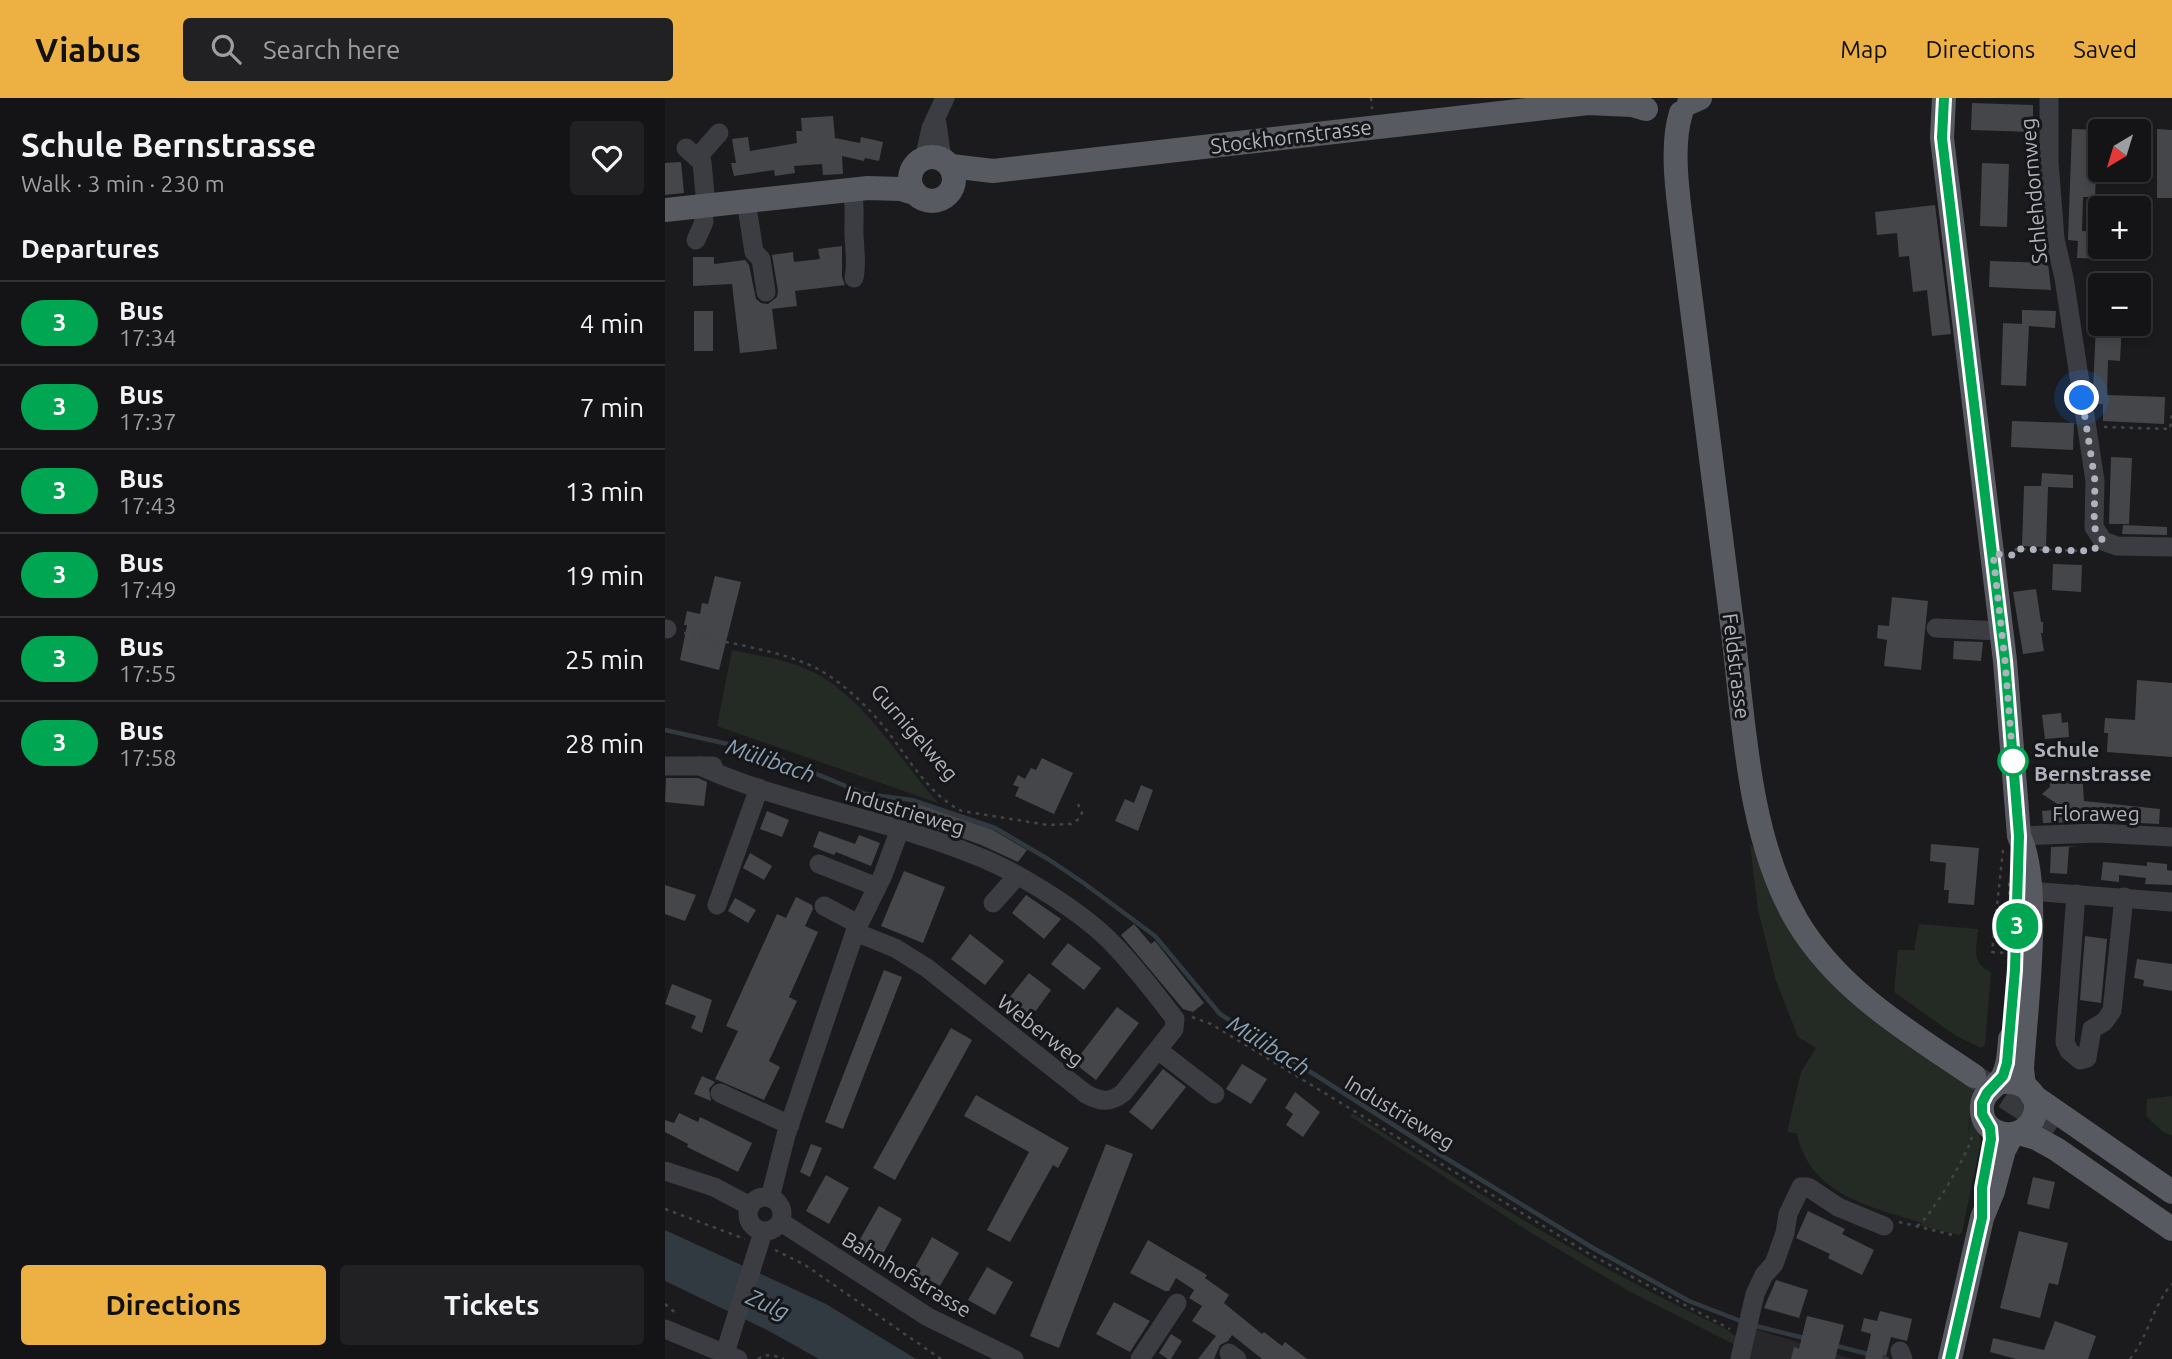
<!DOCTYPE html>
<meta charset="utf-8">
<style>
:root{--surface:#141416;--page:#212123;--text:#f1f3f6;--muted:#9d9ea1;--line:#333335;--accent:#edb143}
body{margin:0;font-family:Ubuntu,sans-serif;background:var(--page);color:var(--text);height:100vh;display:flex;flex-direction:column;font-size:26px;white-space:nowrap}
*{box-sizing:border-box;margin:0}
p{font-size:23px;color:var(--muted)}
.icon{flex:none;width:38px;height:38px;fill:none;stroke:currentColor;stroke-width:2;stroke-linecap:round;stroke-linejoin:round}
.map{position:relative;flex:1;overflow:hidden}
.side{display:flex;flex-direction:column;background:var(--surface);width:665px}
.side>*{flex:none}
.badge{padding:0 14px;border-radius:23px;font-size:24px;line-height:46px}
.needle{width:46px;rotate:218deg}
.tools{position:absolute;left:1423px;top:21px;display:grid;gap:14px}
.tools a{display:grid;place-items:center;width:63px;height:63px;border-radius:7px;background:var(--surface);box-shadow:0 4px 10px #0003,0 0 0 2px var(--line);font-size:35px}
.you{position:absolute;width:35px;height:35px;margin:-18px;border:5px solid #fff;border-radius:50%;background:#1a73e8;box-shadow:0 0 0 10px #1a73e833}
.map>.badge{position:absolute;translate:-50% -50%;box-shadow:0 0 0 4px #fff}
h2{padding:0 21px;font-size:26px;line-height:63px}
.round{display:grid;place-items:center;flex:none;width:74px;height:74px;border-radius:7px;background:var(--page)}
.summary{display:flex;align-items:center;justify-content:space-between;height:119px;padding:0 21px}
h1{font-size:33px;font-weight:600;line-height:52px}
.action{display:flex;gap:14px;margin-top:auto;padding:14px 21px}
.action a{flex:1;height:80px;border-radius:7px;background:var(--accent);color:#111;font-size:28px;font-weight:600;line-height:80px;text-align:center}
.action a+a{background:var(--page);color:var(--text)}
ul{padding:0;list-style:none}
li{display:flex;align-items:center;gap:21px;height:84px;padding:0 21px;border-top:2px solid var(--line)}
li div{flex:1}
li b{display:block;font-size:26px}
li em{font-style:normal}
li .badge{min-width:77px;font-weight:700;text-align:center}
header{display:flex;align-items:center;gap:42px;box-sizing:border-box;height:98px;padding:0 35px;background:var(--accent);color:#111}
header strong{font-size:33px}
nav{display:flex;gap:38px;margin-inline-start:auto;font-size:24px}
.search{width:490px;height:63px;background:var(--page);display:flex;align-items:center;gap:18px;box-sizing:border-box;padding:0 24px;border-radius:7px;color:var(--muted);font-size:26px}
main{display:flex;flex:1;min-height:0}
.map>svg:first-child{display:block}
</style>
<header>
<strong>Viabus</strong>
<div class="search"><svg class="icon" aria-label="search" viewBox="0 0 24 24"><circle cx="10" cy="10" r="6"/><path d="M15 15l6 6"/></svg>Search here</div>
<nav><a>Map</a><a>Directions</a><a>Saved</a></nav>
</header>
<main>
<section class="side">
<div class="summary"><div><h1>Schule Bernstrasse</h1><p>Walk · 3 min · 230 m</p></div><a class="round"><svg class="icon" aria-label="heart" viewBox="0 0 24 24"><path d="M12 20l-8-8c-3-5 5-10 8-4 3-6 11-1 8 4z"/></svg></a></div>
<h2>Departures</h2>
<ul>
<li><span class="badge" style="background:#00a651;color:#fff">3</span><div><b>Bus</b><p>17:34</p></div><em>4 min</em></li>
<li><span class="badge" style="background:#00a651;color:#fff">3</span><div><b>Bus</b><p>17:37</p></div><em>7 min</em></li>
<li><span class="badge" style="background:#00a651;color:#fff">3</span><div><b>Bus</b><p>17:43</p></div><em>13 min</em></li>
<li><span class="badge" style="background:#00a651;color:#fff">3</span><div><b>Bus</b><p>17:49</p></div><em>19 min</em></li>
<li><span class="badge" style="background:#00a651;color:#fff">3</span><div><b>Bus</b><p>17:55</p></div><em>25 min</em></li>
<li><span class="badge" style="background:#00a651;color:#fff">3</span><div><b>Bus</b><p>17:58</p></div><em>28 min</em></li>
</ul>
<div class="action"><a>Directions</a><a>Tickets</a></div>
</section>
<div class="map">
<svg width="1507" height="1261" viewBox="0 0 1507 1261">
<rect width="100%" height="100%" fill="#1b1b1d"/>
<polygon fill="#27272a" points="1077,1227 1187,1261 1071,1261 1070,1238"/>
<g fill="#232b24">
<path d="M67,552C95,558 125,562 150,575C201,602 236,663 273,705L52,628Z"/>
<path d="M1085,746L1094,756L1122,821L1309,988L1302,1042L1306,1021L1313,1030L1316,1044L1297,1134L1294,1137L1256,1128L1257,1125C1206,1109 1145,1097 1132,1036L1122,1034L1136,974L1151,950L1133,939L1111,883L1093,812Z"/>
<path d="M1254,826L1313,831C1312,850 1305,865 1326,874L1320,947L1316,950L1291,938L1229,894L1233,852H1249Z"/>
<polygon points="1507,998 1507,1038 1498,1034 1481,1018 1482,1001"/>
<path d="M687,1015C808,1091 930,1171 1061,1231L1070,1238L1074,1249L962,1192L868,1136L685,1018Z"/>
</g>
<polygon fill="#313a41" points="0,1132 161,1206 251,1261 154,1261 102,1232 0,1183"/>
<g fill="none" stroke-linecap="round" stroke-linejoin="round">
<g stroke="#313a41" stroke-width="4.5">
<polyline points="0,632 76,649 113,660 200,696 247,702 330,730 383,761 420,786 490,838 555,916 774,1056 928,1150 1024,1203 1078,1224"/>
<polyline points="1087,1227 1143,1241"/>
<polyline points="1168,1247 1222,1261"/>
</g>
</g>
<g fill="#45464a">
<polygon points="1307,5 1368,7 1368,34 1306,32"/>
<polygon points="168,18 170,40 195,45 196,39 218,44 214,63 200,60 199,63 177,58 178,76 158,77 157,66 129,68 130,75 110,78 109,72 69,78 66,65 71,65 67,41 83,39 85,53 132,45 131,33 137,33 136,20"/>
<polygon points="1407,31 1433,32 1430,99 1418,99 1417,133 1435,134 1435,149 1474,149 1474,162 1412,160 1413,143 1403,142"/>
<polygon points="1492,31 1507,32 1507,100 1492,100"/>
<polygon points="16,64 19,95 0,97 0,65"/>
<polygon points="1317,65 1344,66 1342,129 1315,128"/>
<polygon points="1270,107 1286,236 1267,238 1262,192 1248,194 1244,158 1234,159 1232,135 1212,137 1210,114"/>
<polygon points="177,148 177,179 180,187 130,193 132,208 107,211 112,251 75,255 67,186 28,188 28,159 49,159 49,166 80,162 84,167 91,201 96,205 103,206 112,199 113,193 107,157 128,154 129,164 155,161 153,151"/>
<polygon points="1325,163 1383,165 1386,192 1324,189"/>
<polygon points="1357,212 1391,213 1390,230 1364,228 1361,288 1336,287 1338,225 1357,226"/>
<rect x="29" y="213" width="19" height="40"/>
<polygon points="1431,226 1457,226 1455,263 1443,262 1442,297 1500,299 1499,326 1438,323 1438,306 1431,306 1428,292"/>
<polygon points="1347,323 1409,325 1408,352 1346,349"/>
<polygon points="1446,359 1467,360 1464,426 1444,426"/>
<polygon points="1377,375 1408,377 1408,390 1383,389 1381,449 1357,448 1359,388 1376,388"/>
<polygon points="1458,427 1502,429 1502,437 1457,436"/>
<polygon points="1388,466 1417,467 1416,494 1387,492"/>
<polygon points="50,478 76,484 54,572 15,562 22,527 19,527 22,513 35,516 37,505 43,506"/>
<polygon points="1371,491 1376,524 1378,524 1378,535 1376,535 1379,553 1358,556 1348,494"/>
<polygon points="1227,499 1263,503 1256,572 1219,568 1222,542 1212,540 1213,527 1224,528"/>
<polygon points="1289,543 1318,544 1316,563 1288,561"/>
<polygon points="1472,582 1507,585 1507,659 1442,654 1443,635 1439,635 1440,620 1470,622"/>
<polygon points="1396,615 1397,625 1403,624 1404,639 1380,641 1377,617"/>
<polygon points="377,660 408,675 389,716 350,698 354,689 348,687 353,677 360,681 366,670 371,672"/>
<polygon points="1417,672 1419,703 1495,711 1494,726 1413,722 1413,724 1378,725 1377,713 1400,711 1377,696 1385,689 1384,674"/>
<polygon points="1,680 33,680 42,684 39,708 0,704"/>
<polygon points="476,687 488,692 473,733 450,723 460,701 469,705"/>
<polygon points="247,704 328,732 362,752 353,764 316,747 241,720"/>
<polygon points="102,713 124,722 117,739 95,731"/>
<polygon points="154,733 190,746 194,737 215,745 206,768 171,754 169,757 148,749"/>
<polygon points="1266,746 1314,750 1309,807 1283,805 1284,792 1279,792 1281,765 1265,763"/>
<polygon points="1413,748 1404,749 1402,776 1385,775 1386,749"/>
<polygon points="85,755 107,768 99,782 78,770"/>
<polygon points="1438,764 1482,768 1482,764 1502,766 1502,772 1507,773 1507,787 1480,786 1481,780 1454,777 1454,784 1436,782"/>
<polygon points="239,773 280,789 258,845 216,828"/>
<polygon points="0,787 31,797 20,823 0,816"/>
<polygon points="361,797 396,821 379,841 347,815"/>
<polygon points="131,799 147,807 148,811 140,828 153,834 124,899 132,903 104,963 115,969 99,1002 50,981 73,933 61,928 112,816 121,820"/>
<polygon points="70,800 91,812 83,825 63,813"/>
<polygon points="469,826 486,846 490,843 539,905 528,914 518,911 456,837"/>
<polygon points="305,836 339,863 320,887 286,861"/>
<polygon points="1420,838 1442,841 1436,905 1415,902"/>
<polygon points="403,845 436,870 419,892 386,866"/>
<polygon points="1472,861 1507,866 1507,893 1478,888 1479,882 1469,880"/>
<polygon points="219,872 237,879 178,1031 160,1024"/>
<polygon points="364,875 386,892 359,929 336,910"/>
<polygon points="7,886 47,902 37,935 26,930 31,918 0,906"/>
<polygon points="452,909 474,925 431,982 409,965"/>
<polygon points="286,930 307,942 230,1082 208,1070"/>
<polygon points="577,966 602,981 586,1006 561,991"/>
<polygon points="498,971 521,989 487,1032 464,1014"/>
<polygon points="37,978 50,984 44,991 46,1003 29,996"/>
<polygon points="630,994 655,1014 638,1039 621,1027 628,1016 620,1010"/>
<polygon points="311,997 404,1050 393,1070 388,1067 345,1144 322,1132 364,1054 299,1018"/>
<polygon points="14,1015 33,1024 35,1019 87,1045 73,1074 22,1049 23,1046 0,1034 0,1022 9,1025"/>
<polygon points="146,1046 157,1050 145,1079 135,1074"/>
<polygon points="441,1046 468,1056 394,1250 365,1238"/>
<polygon points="161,1077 184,1090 164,1126 141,1113"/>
<polygon points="1368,1079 1390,1084 1384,1111 1362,1106"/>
<polygon points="214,1108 237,1121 218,1156 194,1143"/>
<polygon points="1143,1113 1180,1131 1177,1136 1209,1152 1197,1177 1163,1160 1165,1156 1131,1140"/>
<polygon points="1354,1133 1403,1145 1393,1187 1384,1185 1375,1220 1335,1210"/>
<polygon points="267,1139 294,1155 275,1188 248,1173"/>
<polygon points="483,1142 542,1177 540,1180 564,1197 559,1205 597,1236 599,1234 617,1248 620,1244 642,1261 597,1261 567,1237 563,1243 555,1247 549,1261 533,1261 551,1238 527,1223 537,1208 524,1200 529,1192 511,1180 504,1193 500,1193 465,1175"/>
<polygon points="322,1169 348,1184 330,1217 303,1202"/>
<polygon points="1111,1182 1143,1192 1134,1220 1099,1210"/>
<polygon points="449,1204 485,1223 465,1254 431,1236"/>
<polygon points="1215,1213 1247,1221 1242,1243 1226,1239 1221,1258 1218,1257 1217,1261 1200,1261 1206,1236 1196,1233 1199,1220 1212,1223"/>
<polygon points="1142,1218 1179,1227 1170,1261 1126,1261 1129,1249 1134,1251"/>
<polygon points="1390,1223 1431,1238 1423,1261 1351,1261 1325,1254 1328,1240 1379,1252"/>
<polygon points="506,1236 517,1243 506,1261 503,1261 494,1255"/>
</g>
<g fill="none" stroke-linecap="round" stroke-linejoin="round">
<polyline stroke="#38393d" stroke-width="24" stroke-dasharray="24 12" stroke-linecap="butt" points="1310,979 1394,1034"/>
<g stroke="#424449" stroke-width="2.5" stroke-dasharray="3.5 5" stroke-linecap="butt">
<polyline points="706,0 707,11"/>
<polyline points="1439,329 1505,331 1507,315"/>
<polyline points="1345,456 1349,457 1351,451 1425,453"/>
<path d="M19,535C60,545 116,552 153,571C176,584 197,603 214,623C240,653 260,695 297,713L383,727L406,726L414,721L417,715L413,706"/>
<polyline points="1338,752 1327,854 1340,855"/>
<polyline points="527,919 546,926 926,1157 1065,1231"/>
<polyline points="1340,924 1345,828 1344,780"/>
<polyline points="0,1111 80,1141"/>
<polyline points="1234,1124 1292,1138"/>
<path d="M1252,1128C1265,1121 1303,1055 1307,1039"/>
<polyline points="110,1152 140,1167 276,1261"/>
<polyline points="0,1206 13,1217"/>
<path d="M93,1261C102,1255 109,1257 119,1261"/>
<path d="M1465,1261C1483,1239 1488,1207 1507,1186"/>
</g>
<g stroke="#3c3d42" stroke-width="19">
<polyline points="1384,0 1384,64 1390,141 1399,180 1430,383 1429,429 1438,443 1452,448 1507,449"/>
<polyline points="272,25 277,61"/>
<polyline points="21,50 37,64 41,108"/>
<polyline points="32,60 54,35"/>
<polyline points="257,61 261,53 266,30 280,0"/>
<path d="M187,92C190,105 189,114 189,127C188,145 193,162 189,180"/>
<polyline points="81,103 89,154 96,161 101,194"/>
<polyline points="31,142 39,124 37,109"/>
<polyline points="1271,530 1336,533"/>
<polyline points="0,531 2,531"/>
<polyline points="0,668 48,668"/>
<path d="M35,668C124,708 223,721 312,758C353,774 419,815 449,847C471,870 491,896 510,921L509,931L458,995C445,1005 436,1004 421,996L262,870L230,850L190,834"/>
<polyline points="1354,738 1433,735 1507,739"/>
<polyline points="154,766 212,789"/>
<polyline points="1364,793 1507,804"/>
<polyline points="1411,796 1400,944 1404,953 1415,962 1422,960 1427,931 1439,924 1447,913 1459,799"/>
<polyline points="328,805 352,778"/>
<polyline points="52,807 94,690"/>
<polyline points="159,808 193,826"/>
<polyline points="493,952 550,996"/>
<polyline points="55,995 125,1027"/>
<polyline points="0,1073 49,1089 85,1108"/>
<circle cx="100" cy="1116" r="17"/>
<polyline points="105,1100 121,1037 190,834 218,777 235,731"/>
<polyline points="116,1124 263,1219 349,1261"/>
<polyline points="0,1231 73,1261"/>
<polyline points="1235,1253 1238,1261"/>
<polyline points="60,1255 98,1134"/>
<polyline points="564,1255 572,1261"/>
<polyline points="475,1261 512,1205"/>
<polyline points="1075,1261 1090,1196 1099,1177 1109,1166 1120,1135 1123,1116 1136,1089 1143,1089 1173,1109 1219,1128"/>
</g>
<g stroke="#585a61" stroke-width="24">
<path d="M1279,0L1277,40L1340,563L1354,738C1378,785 1360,915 1357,971L1359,988"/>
<polyline points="1024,5 1035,0"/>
<path d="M1016,15C1004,52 1015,110 1019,148C1035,274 1051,400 1067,526C1079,622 1082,738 1132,823C1173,892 1244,934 1309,978"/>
<circle cx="267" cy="81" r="22"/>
<polyline points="286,68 328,73 923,5 967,7 981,11"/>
<polyline points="0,112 203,90 236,91 249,95"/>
<path d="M1333,985C1356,979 1380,996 1368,1021C1355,1047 1314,1038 1317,1008C1318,993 1332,989 1338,978C1344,967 1344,953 1345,941"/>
<polyline points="1367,997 1507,1094"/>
<polyline points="1354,1035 1371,1040 1391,1051 1507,1131"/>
<polyline points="1285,1261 1317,1120 1328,1093 1339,1052 1347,1037"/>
</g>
</g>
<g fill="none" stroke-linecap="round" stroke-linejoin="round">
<defs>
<polyline id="line" points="1279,0 1277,40 1340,563 1354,738 1350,872 1342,965 1338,978 1322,995 1317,1005 1317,1016 1325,1030 1326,1041 1317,1090 1317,1120 1285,1261"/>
</defs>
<use href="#line" stroke="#fff" stroke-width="16"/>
<use href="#line" stroke="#00a651" stroke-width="10"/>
<polyline stroke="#aeb2bc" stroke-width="7" stroke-dasharray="0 12.6" points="1348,663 1340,563 1328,456 1349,457 1352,451 1427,453 1438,443 1429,429 1430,383 1417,300"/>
</g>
<circle fill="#fff" stroke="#00a651" stroke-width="3.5" cx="1348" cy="663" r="14"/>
<g text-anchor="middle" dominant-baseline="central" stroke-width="6" stroke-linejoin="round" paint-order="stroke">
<g font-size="21" fill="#aeb2bc" stroke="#161618">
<text transform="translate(626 38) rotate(-7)">Stockhornstrasse</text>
<text transform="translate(1368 93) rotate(-95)">Schlehdornweg</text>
<text transform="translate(1072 568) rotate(83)">Feldstrasse</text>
<text transform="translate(250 634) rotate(49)">Gurnigelweg</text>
<text transform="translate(240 712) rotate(17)">Industrieweg</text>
<text x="1431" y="715">Floraweg</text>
<text transform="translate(376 932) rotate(38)">Weberweg</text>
<text transform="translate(735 1014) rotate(31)">Industrieweg</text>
<text transform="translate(242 1176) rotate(31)">Bahnhofstrasse</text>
</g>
<g font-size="21" font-weight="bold" fill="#aeb2bc" stroke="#161618" text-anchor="start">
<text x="1369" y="651">Schule<tspan x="1369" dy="24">Bernstrasse</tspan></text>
</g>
<g font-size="23" font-style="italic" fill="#87a0b5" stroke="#161618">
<text transform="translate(106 662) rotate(19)">Mülibach</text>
<text transform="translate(604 947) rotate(32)">Mülibach</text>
<text transform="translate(103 1206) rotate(24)">Zulg</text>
</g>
</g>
</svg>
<div class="tools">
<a><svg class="needle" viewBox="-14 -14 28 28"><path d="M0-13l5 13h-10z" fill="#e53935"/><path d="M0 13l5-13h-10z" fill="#9d9ea1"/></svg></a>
<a>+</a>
<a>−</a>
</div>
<div class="you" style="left:1417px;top:300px"></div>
<b class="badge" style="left:1352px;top:828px;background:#00a651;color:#fff">3</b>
</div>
</main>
